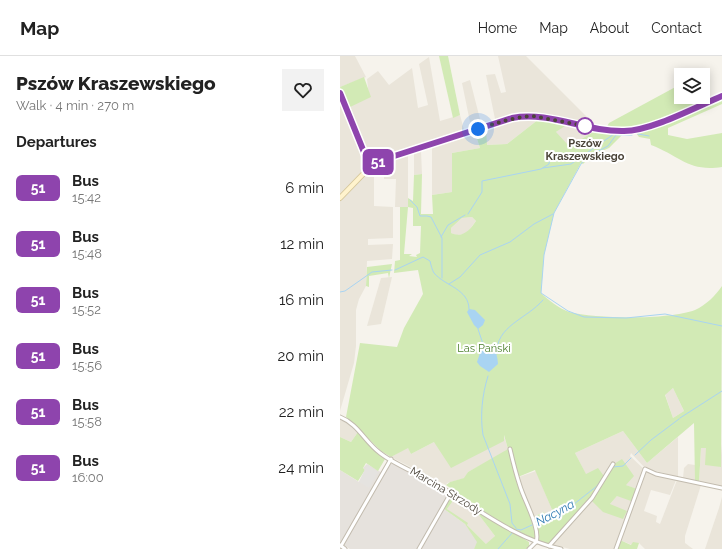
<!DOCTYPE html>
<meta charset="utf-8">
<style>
:root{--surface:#fff;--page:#f2f2f2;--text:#222;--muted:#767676;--line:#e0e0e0}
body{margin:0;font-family:Raleway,sans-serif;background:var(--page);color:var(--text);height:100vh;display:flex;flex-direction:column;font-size:15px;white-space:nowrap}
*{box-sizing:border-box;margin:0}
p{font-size:13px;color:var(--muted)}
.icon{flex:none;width:22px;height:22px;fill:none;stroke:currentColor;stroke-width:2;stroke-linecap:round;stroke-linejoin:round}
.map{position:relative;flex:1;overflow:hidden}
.drawer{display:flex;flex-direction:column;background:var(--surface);width:340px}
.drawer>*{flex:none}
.badge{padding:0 8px;border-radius:6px;font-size:14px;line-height:26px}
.fabs{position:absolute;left:334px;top:12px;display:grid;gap:8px}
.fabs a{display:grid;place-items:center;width:36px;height:36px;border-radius:0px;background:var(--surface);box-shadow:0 2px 10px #0003;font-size:20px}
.you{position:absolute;width:20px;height:20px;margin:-10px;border:3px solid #fff;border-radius:50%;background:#1a73e8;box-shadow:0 0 0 6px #1a73e833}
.map>.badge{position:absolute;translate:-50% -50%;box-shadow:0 0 0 2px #fff}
h2{padding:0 16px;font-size:15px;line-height:36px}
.round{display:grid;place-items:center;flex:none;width:42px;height:42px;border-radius:0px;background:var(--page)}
.headline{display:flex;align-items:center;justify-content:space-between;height:68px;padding:0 16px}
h1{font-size:19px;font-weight:800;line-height:30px}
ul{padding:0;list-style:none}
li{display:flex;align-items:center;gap:12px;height:56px;padding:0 16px}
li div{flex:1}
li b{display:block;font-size:15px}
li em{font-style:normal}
li .badge{min-width:44px;font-weight:700;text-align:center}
header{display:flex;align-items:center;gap:24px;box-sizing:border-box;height:56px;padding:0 20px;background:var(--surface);border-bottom:1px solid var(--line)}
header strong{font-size:19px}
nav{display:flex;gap:22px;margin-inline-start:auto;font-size:14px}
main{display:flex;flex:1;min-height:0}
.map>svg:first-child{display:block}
</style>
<header>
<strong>Map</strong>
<nav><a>Home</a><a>Map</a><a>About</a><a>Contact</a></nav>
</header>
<main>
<section class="drawer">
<div class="headline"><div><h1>Pszów Kraszewskiego</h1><p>Walk · 4 min · 270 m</p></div><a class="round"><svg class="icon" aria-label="heart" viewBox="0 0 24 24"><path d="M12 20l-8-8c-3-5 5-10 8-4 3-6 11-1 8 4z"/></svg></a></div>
<h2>Departures</h2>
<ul>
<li><span class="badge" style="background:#8e44ad;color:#fff">51</span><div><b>Bus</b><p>15:42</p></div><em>6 min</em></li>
<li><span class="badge" style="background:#8e44ad;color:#fff">51</span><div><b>Bus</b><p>15:48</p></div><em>12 min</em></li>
<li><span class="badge" style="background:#8e44ad;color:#fff">51</span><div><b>Bus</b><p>15:52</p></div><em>16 min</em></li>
<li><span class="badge" style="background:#8e44ad;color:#fff">51</span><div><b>Bus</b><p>15:56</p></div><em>20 min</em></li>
<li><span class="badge" style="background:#8e44ad;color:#fff">51</span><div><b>Bus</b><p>15:58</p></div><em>22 min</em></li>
<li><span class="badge" style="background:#8e44ad;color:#fff">51</span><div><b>Bus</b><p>16:00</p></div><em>24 min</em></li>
</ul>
</section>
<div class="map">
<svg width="382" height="493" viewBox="0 0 382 493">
<rect width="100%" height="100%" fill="#f6f3ec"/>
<g fill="#eae5da">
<polygon points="0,0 15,0 26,21 0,31"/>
<polygon points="158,0 186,0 255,69 257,74 229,90 215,77 231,64 187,57 174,61 199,63 167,88 147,89 135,77 140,92 112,97 112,136 92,139 92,92 81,95 82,118 74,119 74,96 68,98 68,151 55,151 56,123 44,123 44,105 34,110 34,150 53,151 53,182 28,183 28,189 53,188 52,203 27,205 26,230 19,243 16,254 16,290 14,307 0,355 0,33 7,51 29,41 27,23 38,15 49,29 72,12 78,52 88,49 79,8 89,1 100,65 120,59 124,74 131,71 122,27 130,24 141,67 155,63 146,19 155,18 161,37 166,36"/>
<polygon points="132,161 136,165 126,178 117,179 110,177 111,172 122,162"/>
<polygon points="52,221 41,268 27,270 41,222"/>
<polygon points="333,332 344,355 333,362 325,338"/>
<polygon points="0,364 9,366 18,376 11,386 0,381"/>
<polygon points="283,375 307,407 338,381 338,421 305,412 291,397 290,400 306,415 336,424 330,439 311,434 304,455 317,460 316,466 320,468 337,424 361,429 345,480 345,487 353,493 305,493 299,487 292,489 280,484 275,493 230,493 211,488 251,444 270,448 277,440 296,433 286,429 273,406 264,421 246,419 235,397"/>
<polygon points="163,377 168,393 158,400 128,416 125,422 107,427 106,429 51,401 68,391 71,398 94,386"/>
<polygon points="382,388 382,431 359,426 361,392 366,392 380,411"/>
<polygon points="348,408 355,409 355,425 343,422 344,412"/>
<polygon points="196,415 213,456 205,460 204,456 193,461 179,421"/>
<polygon points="382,441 382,493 365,493 379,452"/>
<polygon points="115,442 138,453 139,459 155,480 147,489 127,469 107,453"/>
</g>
<polygon fill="#e6e2dd" points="27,408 44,418 51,408 54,408 106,435 108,439 99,454 104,453 125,468 138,486 134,493 10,493 0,487 0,414 19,426 25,414 23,412"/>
<g fill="#d2eab5" fill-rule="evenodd">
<polygon points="99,0 108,0 120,59 113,62"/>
<polygon points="24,21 31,41 8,52 0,31"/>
<path d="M341,28V41H363V36L368,35L370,42C336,57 304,76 266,72L269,67Z"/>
<path d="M382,43V48L328,72V79L347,83L382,77V111C348,116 340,100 311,89L310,83L299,81L296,77Z"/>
<path d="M199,63L228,68L216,76L229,90L257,74L283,78L269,92L251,100L243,108L241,107L214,157L204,199L201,237C208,244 220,253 229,256C257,263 329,264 355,254C366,249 375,240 382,230L381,411L365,409L366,392H361L359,426L355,425L354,367L307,407L283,375L235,397L246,418L258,412L266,423L274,408L282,403L294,420L286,429L297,433L291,445L277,440L270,448L287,455L283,463L263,456L251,444L209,488C171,477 138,451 106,429L110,426L124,422L128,416L168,393L164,379V385L111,412L94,386L71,398L68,392L51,401L41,395L6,361L20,287L57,291L64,272L83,238L78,214L54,217L55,205L60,204V151H68V142L73,145L74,119L82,118L81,158H93L92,139L112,136V97L140,92L135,77L146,74L147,89L167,88ZM68,151L73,152V170H81L80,197L76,199L77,201L69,200L72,198H64ZM132,161L136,165C129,175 123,182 111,177V172L122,162ZM333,332L344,355L333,362L325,339ZM195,414L213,456L205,460L204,456L191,462L178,421Z"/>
<polygon points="52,208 49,222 48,217 29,220 29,231 26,230 27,211"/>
<polygon points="18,376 35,394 45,403 38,415 26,407 23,412 25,414 18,425 0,414 0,381 11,386"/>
<polygon points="115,442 107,453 128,467 127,469 146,488 155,480 139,459 138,453 189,486 189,491 186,493 134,493 137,486 125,468 104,453 110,443"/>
<polygon points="280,484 291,489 293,486 299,487 297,493 277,493"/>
</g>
<polygon fill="#e5e3e0" points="27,409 38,416 29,432 19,426"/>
<g fill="#a9d4f2">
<polygon points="129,253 135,254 145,264 143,269 138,273 134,269 127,256"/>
<path d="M143,288C155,292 157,296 158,308L149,316L140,310L137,306Z"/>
</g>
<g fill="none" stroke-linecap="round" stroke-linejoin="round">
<g stroke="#a9d4f2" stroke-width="1">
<polyline points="298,78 309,80"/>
<polyline points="292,79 276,79 268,90 247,101 241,108 214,157 204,199 201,237 228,255 244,261 286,262 325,258 382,270"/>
<polyline points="203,112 231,108 274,78"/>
<polyline points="70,144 77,151 80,160 87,160 91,161 102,182 102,222"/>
<polyline points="128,158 142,136 142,125 201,113 209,108 210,98"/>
<polyline points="101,181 108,169 125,159"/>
<path d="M55,214L83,201L90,205C91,209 92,214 94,217C105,230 129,233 129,253"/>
<polyline points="109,228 120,221 140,199 170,186 194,168 213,158"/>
<polyline points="0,236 5,235 32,216 52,214"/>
<polyline points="138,273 143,288"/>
<path d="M157,298C155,270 187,263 203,244"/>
<path d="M148,320C142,339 140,360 143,379L170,448L172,467L176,472"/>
<polyline points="340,362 382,335"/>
<polyline points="295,399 311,384 339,363"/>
<polyline points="273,411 283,410 291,402"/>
<polyline points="176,473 181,474 229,452 257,430 268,414"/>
<polyline points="158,493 173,476"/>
</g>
<defs>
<g id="street">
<path d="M0,361C18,368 25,386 40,397C55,409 82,419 99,430C139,453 175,483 221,493"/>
<path d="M170,393C173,406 176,418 180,430C184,444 201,473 196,486"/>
<polyline points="0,489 5,493"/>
<polyline points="1,490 51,403"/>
<polyline points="209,490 252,442 273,408"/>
<polyline points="79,493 111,437"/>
<polyline points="189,493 196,486"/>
<polyline points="276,493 305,413 316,418 382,432"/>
</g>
<g id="secondary">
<polyline points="0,37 30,111"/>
<path d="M0,142L30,111L40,105L172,62C210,55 246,76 284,75C311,75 356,51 382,40"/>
</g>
</defs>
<use href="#street" stroke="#c2bbae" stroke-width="5"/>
<use href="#secondary" stroke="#d6c79b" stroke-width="6"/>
<use href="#street" stroke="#fff" stroke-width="3"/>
<use href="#secondary" stroke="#fff3cd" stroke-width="4"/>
</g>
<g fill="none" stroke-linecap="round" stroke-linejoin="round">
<defs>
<path id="line" d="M0,37L30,111L45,103L172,62C210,55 246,76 284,75C311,75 356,51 382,40"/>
</defs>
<use href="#line" stroke="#fff" stroke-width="9"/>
<use href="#line" stroke="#8e44ad" stroke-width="6"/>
<path stroke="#4b4439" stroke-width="4" stroke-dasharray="0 7.2" d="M138,73C157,67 174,61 193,60L245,70"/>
</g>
<circle fill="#fff" stroke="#8e44ad" stroke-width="2" cx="245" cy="70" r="8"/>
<g text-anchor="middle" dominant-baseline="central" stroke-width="4" stroke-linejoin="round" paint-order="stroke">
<g font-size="11" font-weight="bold" fill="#4b4439" stroke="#fff">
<text x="245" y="87">Pszów<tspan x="245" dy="13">Kraszewskiego</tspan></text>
</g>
<g font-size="11" fill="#4a7f2a" stroke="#fff">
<text x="144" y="292">Las Pański</text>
</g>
<g font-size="11" fill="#4b4439" stroke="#fff">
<text transform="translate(106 435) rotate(31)">Marcina Strzody</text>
</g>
<g font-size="12" font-style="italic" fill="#2e7ab2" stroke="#fff">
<text transform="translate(215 457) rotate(-28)">Nacyna</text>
</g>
</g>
</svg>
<div class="fabs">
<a><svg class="icon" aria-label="layers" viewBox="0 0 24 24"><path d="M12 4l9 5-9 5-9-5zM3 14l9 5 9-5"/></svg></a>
</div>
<div class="you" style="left:138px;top:73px"></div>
<b class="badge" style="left:38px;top:106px;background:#8e44ad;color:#fff">51</b>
</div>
</main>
